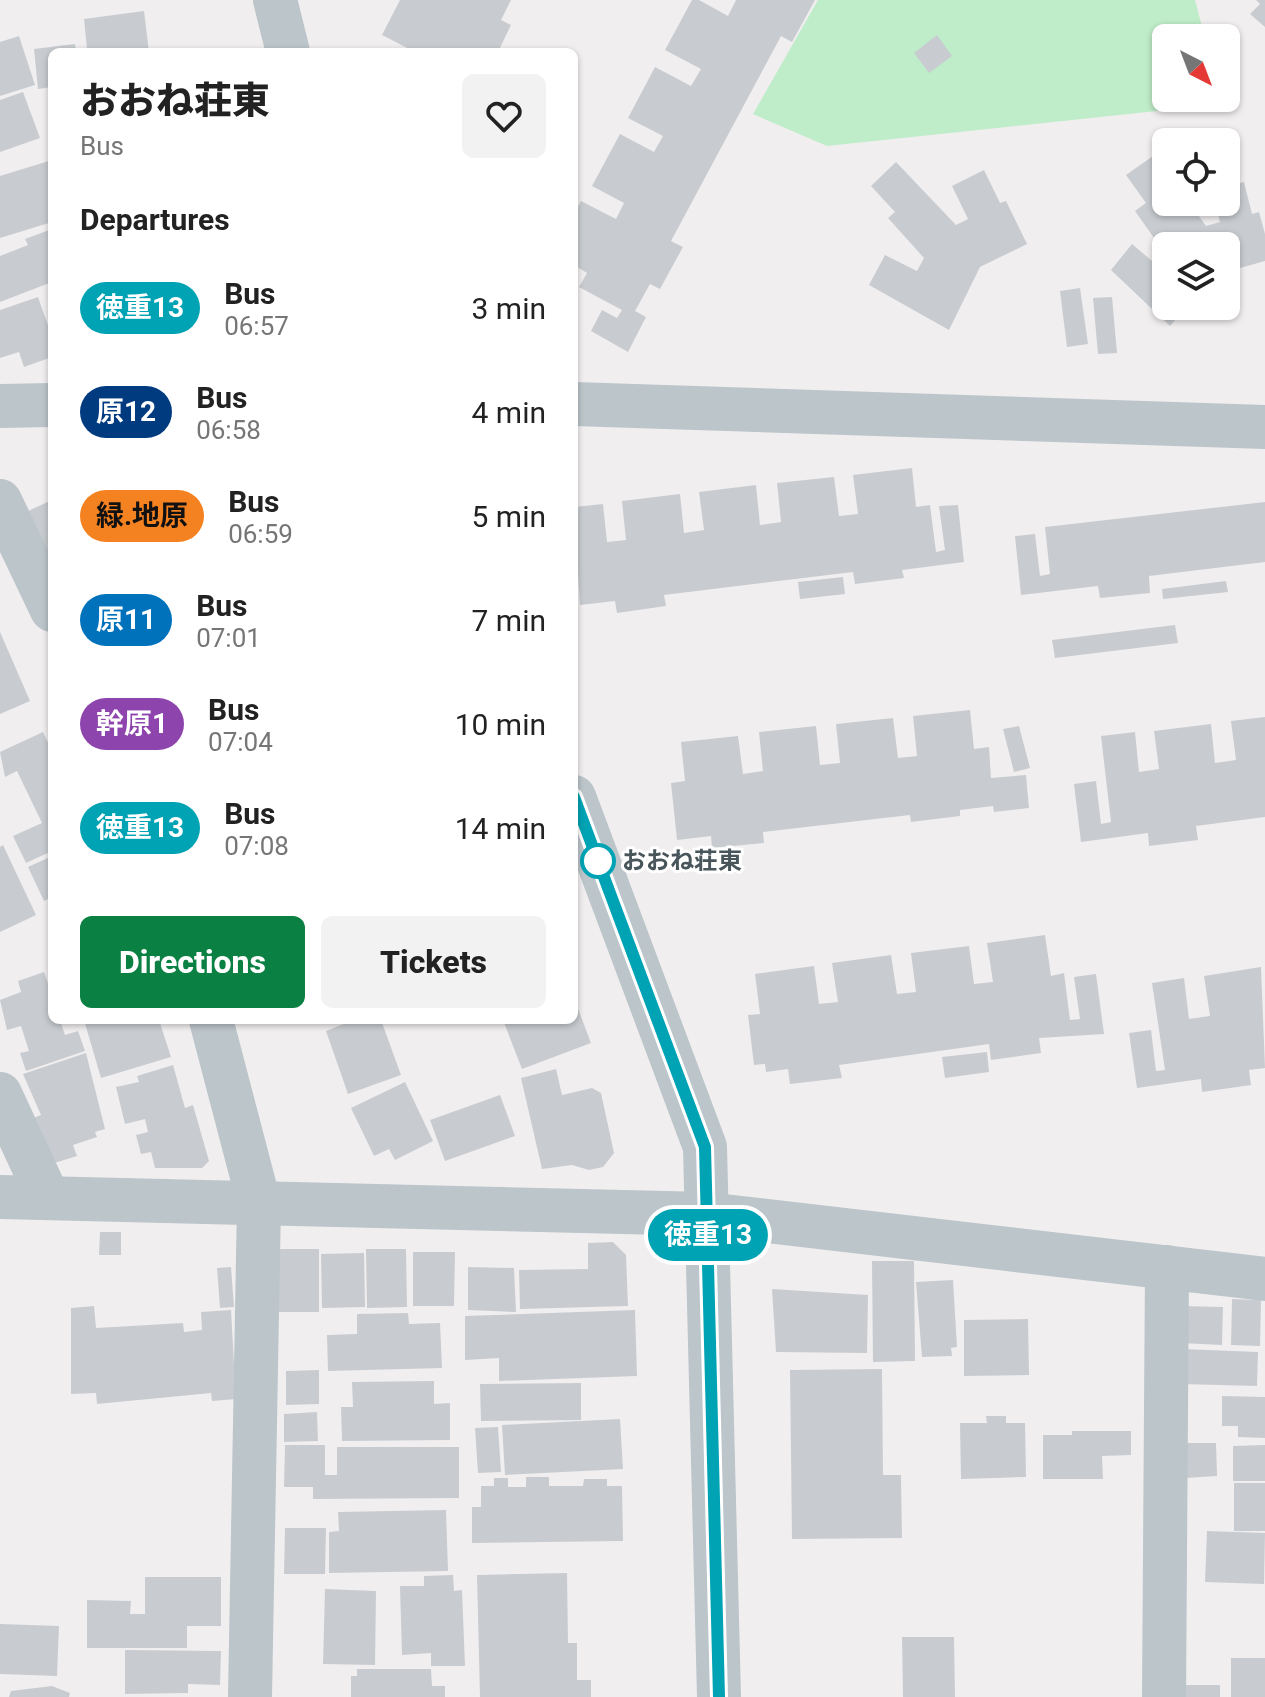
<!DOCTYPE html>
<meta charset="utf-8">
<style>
:root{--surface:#fff;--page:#f2f2f2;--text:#222;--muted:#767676;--accent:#0b8043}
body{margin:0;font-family:Roboto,"Noto Sans JP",sans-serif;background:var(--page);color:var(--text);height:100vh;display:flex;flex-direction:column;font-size:30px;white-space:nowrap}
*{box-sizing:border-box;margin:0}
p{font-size:26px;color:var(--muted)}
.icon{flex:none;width:44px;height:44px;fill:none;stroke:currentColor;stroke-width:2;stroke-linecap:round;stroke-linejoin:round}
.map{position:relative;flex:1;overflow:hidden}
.details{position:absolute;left:48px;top:48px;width:530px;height:976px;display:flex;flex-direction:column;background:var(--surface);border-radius:12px;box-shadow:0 2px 6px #0004}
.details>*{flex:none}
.badge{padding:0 16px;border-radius:26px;font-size:28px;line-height:52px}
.needle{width:52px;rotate:138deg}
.buttons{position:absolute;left:1152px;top:24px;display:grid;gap:16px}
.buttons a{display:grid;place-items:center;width:88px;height:88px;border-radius:12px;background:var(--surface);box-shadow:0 2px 6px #0004;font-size:40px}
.map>.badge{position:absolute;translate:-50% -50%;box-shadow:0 0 0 4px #fff}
h2{padding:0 32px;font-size:30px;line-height:72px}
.round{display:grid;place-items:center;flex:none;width:84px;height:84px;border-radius:12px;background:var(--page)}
.overview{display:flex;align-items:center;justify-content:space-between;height:136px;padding:0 32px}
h1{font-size:38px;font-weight:800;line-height:60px}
.cta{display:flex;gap:16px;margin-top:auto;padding:16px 32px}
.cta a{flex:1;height:92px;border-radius:12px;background:var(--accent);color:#fff;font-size:32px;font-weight:800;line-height:92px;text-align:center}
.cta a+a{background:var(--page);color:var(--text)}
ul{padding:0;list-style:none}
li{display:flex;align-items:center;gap:24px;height:104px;padding:0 32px}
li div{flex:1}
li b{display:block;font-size:30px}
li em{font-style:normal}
li .badge{min-width:88px;font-weight:700;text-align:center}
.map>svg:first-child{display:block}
</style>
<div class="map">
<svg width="1265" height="1697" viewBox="0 0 1265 1697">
<rect width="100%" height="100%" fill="#f1eeef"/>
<polygon fill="#bfecc9" points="818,0 1195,0 1205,38 1166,38 1166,98 1221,98 1222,104 827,146 753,114"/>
<g fill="#c8ccd0">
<polygon points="400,0 511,0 501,20 511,25 498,52 415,52 382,35"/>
<polygon points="692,0 699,0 728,16 736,0 815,0 792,42 781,36 671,241 683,247 660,289 650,284 635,311 646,317 628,352 591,331 602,310 617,318 622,310 579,287 587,273 574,265 574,214 581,201 616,219 624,203 592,186 620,134 654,152 663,136 628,118 655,67 691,86 701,69 665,50"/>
<polygon points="1256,0 1265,0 1265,27 1250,14 1260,4"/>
<polygon points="144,11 149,52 79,52 87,49 84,19"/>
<polygon points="937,35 952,56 929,73 914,53"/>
<polygon points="19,36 35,85 0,96 0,42"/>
<polygon points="75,44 76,52 52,52 52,87 38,89 34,49"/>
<polygon points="23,92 40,138 0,152 0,100"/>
<polygon points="1153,156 1166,174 1166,202 1189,202 1206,226 1220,222 1215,202 1226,202 1226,187 1244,182 1252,214 1259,212 1265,234 1265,261 1226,272 1226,246 1166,246 1166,306 1187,306 1170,326 1111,270 1132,244 1158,266 1166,255 1135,211 1146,203 1126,175"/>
<polygon points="52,160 52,222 0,238 0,176"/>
<polygon points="896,162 956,225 968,219 952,186 984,170 1000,203 1006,201 1027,244 980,267 949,330 869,285 885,255 917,271 924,258 888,218 895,212 871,186"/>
<polygon points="52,229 52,282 0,302 0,256 28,245 25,239"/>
<polygon points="1080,288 1088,344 1067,347 1060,291"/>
<polygon points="38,297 52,337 52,357 24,367 19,352 0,358 0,310"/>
<polygon points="1112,297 1117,353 1098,354 1093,298"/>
<polygon points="912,468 916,507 930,505 936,552 945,550 939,506 958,505 964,562 902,570 904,578 855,584 853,572 664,595 666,606 617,613 615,601 580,605 574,507 603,504 607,542 626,540 622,501 680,494 684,533 704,530 699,492 756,485 760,525 781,522 777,483 834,477 839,516 858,514 853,475"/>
<polygon points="52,500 52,565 28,511"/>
<polygon points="1265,502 1265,562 1149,576 1150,593 1100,598 1098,586 1021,595 1015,536 1035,534 1040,576 1050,574 1045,527"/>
<polygon points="843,577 845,594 800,599 798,582"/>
<polygon points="1226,581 1228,592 1163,599 1162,589"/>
<polygon points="1175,625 1178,643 1055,658 1052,640"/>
<polygon points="0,632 30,701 0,714"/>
<polygon points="970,710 974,749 989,747 991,778 1026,775 1029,808 994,812 993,806 960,810 960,816 911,822 910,815 763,832 764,843 712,848 711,836 677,840 671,783 685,781 681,742 738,736 743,774 763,771 759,732 816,726 820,765 840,763 836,724 893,718 898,758 917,756 913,716"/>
<polygon points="1265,717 1265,817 1196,826 1198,840 1149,846 1148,833 1081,842 1074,784 1096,781 1101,824 1111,822 1101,736 1135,732 1139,772 1159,769 1154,731 1211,724 1215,763 1236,760 1231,721"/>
<polygon points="1019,726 1030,768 1014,772 1003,729"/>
<polygon points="43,732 52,751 52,851 26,863 13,836 42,823 17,771 5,777 0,752"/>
<polygon points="3,845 36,915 0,932 0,847"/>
<polygon points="52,856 52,897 44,901 28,867"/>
<polygon points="1045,935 1051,976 1064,973 1070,1020 1080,1019 1074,977 1096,974 1104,1034 1039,1038 1041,1053 991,1060 989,1044 839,1065 842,1078 790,1084 788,1069 766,1072 765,1064 754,1065 748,1015 760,1014 755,974 814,966 819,1004 838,1002 832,963 891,955 897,994 916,992 911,953 969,946 974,984 993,982 987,943"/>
<polygon points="1261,967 1265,1068 1249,1070 1251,1085 1202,1092 1201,1079 1137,1088 1129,1033 1151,1030 1156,1071 1165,1070 1152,983 1184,978 1189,1019 1210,1016 1204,976"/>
<polygon points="44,972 52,995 52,1020 60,1020 65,1035 78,1031 85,1051 26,1071 20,1053 29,1051 21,1026 7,1030 0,1000 21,992 18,981"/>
<polygon points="574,998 591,1043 522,1069 503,1020 574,1020"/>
<polygon points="84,1020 159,1020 171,1057 101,1078"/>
<polygon points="345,1020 381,1020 401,1075 348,1094 326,1031 346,1023"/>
<polygon points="987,1052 989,1072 945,1078 942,1057"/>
<polygon points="86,1053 105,1129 95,1132 97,1137 73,1145 77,1156 48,1165 17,1124 41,1115 23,1074"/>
<polygon points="173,1065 185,1108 193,1105 209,1161 202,1168 155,1168 151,1152 141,1154 136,1135 148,1132 145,1119 125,1124 116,1087 139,1082 137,1076"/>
<polygon points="556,1069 562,1095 592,1088 601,1093 614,1153 603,1167 589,1170 572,1165 542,1169 521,1078"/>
<polygon points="405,1082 433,1141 395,1160 389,1149 374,1156 351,1108"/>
<polygon points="500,1095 515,1136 445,1161 430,1120"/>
<polygon points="100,1232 121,1232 121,1255 99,1255"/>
<polygon points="613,1242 626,1255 628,1306 520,1309 519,1270 588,1269 588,1243"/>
<polygon points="276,1249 319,1249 319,1312 277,1312"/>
<polygon points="366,1249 406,1249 407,1307 367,1308"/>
<polygon points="413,1252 455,1252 454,1306 413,1306"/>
<polygon points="364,1253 365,1307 322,1308 321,1254"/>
<polygon points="872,1261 914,1261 915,1361 873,1362"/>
<polygon points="231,1267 234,1307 220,1308 217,1268"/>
<polygon points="468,1267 514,1268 516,1312 468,1310"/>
<polygon points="953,1280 957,1347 951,1348 952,1356 922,1357 916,1282"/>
<polygon points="772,1289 868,1295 867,1353 776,1352"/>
<polygon points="1232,1299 1261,1300 1260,1346 1231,1345"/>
<polygon points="94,1306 96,1328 183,1323 184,1332 202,1330 201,1312 231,1310 236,1399 212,1401 211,1393 97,1404 96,1393 71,1394 71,1308"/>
<polygon points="1182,1306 1223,1307 1222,1345 1181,1343"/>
<polygon points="635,1310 637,1376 499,1381 499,1358 465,1360 465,1316"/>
<polygon points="408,1313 409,1324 440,1323 442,1368 328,1371 327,1335 357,1334 357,1314"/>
<polygon points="1028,1319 1029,1375 964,1376 964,1320"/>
<polygon points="1182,1349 1258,1352 1257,1386 1181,1384"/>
<polygon points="882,1369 883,1475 901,1475 902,1538 792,1539 790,1370"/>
<polygon points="319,1370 319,1404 286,1405 286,1371"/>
<polygon points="434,1381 434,1404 450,1403 450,1440 342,1441 341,1407 353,1407 352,1382"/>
<polygon points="581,1383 581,1420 481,1421 480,1384"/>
<polygon points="1222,1396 1265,1397 1265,1438 1238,1437 1238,1426 1222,1426"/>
<polygon points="317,1412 318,1441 284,1442 284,1414"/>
<polygon points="986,1416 1006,1416 1006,1423 1025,1423 1026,1477 961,1479 960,1423 987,1423"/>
<polygon points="620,1419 623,1469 505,1475 502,1425"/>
<polygon points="498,1427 501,1472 478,1473 475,1428"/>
<polygon points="1072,1431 1131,1431 1131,1455 1102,1456 1103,1479 1043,1479 1043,1435 1072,1435"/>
<polygon points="1184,1443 1216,1443 1217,1476 1186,1478"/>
<polygon points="285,1445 325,1445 325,1475 337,1475 337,1447 459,1447 459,1498 313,1499 313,1487 284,1487"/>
<polygon points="1265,1445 1265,1481 1233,1481 1233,1446"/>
<polygon points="526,1477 549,1477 549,1486 583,1486 584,1479 607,1479 607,1486 622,1486 623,1541 472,1543 472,1507 481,1507 481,1486 494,1486 494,1478 508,1478 508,1487 526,1487"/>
<rect x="1234" y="1483" width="31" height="48"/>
<polygon points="446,1510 448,1571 329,1573 329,1532 339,1531 338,1512"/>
<polygon points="285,1528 326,1528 325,1574 284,1574"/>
<polygon points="1207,1531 1265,1533 1264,1584 1205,1582"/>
<polygon points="567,1573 568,1643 577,1643 577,1680 591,1680 591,1697 480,1697 477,1575"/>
<polygon points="453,1575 454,1591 462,1590 465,1666 431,1666 431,1653 402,1655 400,1586 424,1586 424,1576"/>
<polygon points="145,1577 221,1577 221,1626 187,1626 187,1648 87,1648 87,1600 131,1601 130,1614 145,1614"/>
<polygon points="325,1589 376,1591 375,1665 323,1664"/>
<polygon points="0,1624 59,1626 57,1676 0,1674"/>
<polygon points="902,1637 954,1637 955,1697 903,1697"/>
<polygon points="125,1650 221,1651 220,1685 188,1684 188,1693 125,1694"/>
<rect x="1231" y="1658" width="34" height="39"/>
<polygon points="357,1669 431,1669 432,1686 445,1686 445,1697 351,1697 351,1676 357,1676"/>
<rect x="1181" y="1685" width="39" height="12"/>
<polygon points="52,1686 70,1693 69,1697 9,1697 11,1691"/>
</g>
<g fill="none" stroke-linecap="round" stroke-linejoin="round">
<g stroke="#bbc5ca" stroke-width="44">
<polyline points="275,0 288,52"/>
<polyline points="574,404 1265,427"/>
<polyline points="0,406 52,405"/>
<polyline points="0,501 52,610"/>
<polyline points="574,797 705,1147 719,1697"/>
<polyline points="211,1020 259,1203 250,1697"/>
<polyline points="0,1094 48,1198"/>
<polyline points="0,1197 707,1214 1265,1279"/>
<polyline points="1164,1697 1167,1267"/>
</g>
</g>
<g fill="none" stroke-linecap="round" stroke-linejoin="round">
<defs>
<polyline id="line" points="574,797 705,1147 719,1697"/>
</defs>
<use href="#line" stroke="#fff" stroke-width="18"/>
<use href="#line" stroke="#00a3b4" stroke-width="12"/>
</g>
<circle fill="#fff" stroke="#00a3b4" stroke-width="4" cx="598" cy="861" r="16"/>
<g text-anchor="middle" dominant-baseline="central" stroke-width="6" stroke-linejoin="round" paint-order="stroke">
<g font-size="24" font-weight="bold" fill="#48555a" stroke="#fff" text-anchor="start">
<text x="622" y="861">おおね荘東</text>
</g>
</g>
</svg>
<div class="buttons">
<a><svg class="needle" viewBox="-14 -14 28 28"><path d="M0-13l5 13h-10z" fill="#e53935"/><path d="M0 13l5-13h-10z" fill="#767676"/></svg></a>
<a><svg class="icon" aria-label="locate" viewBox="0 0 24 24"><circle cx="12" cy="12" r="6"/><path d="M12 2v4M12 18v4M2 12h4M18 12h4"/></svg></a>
<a><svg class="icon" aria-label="layers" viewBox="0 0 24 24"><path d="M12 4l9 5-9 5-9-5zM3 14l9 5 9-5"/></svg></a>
</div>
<b class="badge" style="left:708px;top:1235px;background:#00a3b4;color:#fff">徳重13</b>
<section class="details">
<div class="overview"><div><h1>おおね荘東</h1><p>Bus</p></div><a class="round"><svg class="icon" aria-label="heart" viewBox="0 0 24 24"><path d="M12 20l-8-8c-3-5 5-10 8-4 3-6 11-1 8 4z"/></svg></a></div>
<h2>Departures</h2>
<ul>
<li><span class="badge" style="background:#00a3b4;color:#fff">徳重13</span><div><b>Bus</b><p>06:57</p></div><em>3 min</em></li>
<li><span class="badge" style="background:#003b80;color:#fff">原12</span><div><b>Bus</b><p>06:58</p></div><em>4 min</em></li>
<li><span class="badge" style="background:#f58220;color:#111">緑.地原</span><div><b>Bus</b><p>06:59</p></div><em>5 min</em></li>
<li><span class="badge" style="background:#0072bc;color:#fff">原11</span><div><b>Bus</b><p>07:01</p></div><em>7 min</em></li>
<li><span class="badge" style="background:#8e44ad;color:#fff">幹原1</span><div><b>Bus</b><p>07:04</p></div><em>10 min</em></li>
<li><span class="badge" style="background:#00a3b4;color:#fff">徳重13</span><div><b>Bus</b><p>07:08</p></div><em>14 min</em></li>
</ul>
<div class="cta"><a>Directions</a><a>Tickets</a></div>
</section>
</div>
